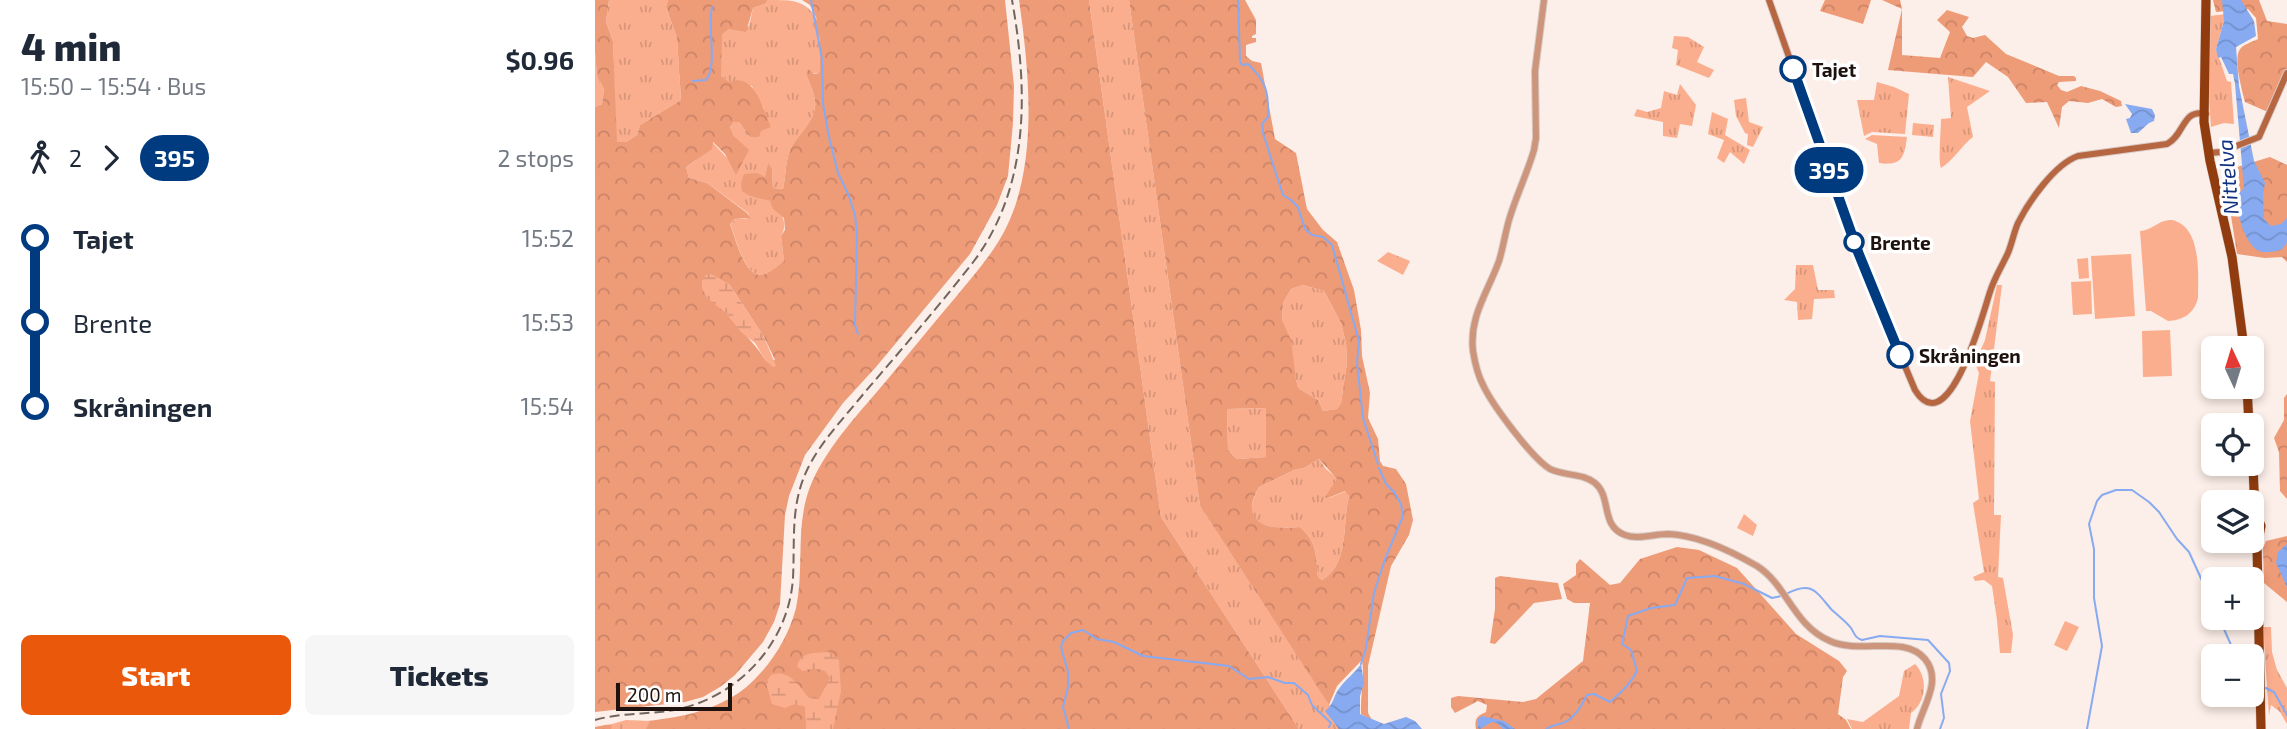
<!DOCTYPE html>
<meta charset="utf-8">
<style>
:root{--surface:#fff;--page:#f6f6f7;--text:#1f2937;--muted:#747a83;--accent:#ea580c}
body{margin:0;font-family:"Exo 2",sans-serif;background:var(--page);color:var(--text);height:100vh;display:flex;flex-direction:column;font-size:26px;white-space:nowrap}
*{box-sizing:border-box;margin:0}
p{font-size:23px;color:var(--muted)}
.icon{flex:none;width:38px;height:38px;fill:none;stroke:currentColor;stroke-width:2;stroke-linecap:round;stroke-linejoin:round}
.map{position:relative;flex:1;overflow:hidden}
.details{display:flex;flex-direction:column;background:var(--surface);width:595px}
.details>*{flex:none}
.badge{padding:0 14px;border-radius:23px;font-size:24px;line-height:46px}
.needle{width:46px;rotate:356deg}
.controls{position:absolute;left:1606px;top:336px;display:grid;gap:14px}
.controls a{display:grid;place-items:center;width:63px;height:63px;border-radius:10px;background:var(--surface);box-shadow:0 4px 10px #0003;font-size:35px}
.scale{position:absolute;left:21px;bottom:18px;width:116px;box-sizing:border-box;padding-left:7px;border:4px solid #1d120d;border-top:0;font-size:19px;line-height:24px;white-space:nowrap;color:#1d120d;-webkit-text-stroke:5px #fff;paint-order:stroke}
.map>.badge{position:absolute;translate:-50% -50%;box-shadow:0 0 0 4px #fff}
.legs{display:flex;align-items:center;gap:10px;height:77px;padding:0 21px;font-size:23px}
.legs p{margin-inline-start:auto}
.summary{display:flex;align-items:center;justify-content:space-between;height:119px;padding:0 21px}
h1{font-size:38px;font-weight:800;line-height:52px}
.button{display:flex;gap:14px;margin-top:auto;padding:14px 21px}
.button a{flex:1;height:80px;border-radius:10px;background:var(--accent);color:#fff;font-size:28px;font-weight:800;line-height:80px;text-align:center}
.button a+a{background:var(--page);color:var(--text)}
ul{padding:0 21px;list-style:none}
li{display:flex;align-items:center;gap:24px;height:84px;font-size:26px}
li i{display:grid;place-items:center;width:10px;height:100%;margin:0 9px;background:currentColor}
li i::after{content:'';width:18px;height:18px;margin:-9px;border:5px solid;border-radius:50%;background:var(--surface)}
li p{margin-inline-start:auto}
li:first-child i{background:linear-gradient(#0000 50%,currentColor 0)}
li:last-child i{background:linear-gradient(currentColor 50%,#0000 0)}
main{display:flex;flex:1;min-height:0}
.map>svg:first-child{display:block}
</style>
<main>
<section class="details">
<div class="summary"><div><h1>4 min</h1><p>15:50 – 15:54 · Bus</p></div><b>$0.96</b></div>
<div class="legs"><svg class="icon" aria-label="walk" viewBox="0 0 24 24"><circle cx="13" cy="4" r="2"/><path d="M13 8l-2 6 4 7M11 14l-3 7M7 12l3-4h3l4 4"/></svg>2<svg class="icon" aria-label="forward" viewBox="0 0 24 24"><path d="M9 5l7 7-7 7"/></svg><b class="badge" style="background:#003b80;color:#fff">395</b><p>2 stops</p></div>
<ul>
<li><i style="color:#003b80"></i><b>Tajet</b><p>15:52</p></li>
<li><i style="color:#003b80"></i><span>Brente</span><p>15:53</p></li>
<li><i style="color:#003b80"></i><b>Skråningen</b><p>15:54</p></li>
</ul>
<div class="button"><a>Start</a><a>Tickets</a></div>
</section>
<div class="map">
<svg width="1692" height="729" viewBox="0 0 1692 729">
<defs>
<pattern id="grass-tufts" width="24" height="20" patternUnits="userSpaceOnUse" patternTransform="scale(1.75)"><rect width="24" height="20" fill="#fbae8e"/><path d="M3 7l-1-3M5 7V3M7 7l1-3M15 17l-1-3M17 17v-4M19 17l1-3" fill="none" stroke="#d79579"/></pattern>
<pattern id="forest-crowns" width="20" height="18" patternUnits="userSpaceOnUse" patternTransform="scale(1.75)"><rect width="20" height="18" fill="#ee9b78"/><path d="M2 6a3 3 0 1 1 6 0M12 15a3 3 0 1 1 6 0" fill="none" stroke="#cc8467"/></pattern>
<pattern id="wetland-marsh" width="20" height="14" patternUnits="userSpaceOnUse" patternTransform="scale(1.75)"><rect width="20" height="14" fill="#fbae8e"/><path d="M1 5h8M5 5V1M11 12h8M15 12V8" fill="none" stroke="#d79579"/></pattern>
<pattern id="water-waves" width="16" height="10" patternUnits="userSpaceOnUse" patternTransform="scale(1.75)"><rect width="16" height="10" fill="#87aaf1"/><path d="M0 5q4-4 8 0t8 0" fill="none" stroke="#7491cd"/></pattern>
</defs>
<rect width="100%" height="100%" fill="#fceee8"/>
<g fill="url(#grass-tufts)">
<polygon points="14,0 73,0 71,7 82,38 86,100 45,125 42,135 31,142 21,142 18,41 11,22"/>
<path d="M173,0C199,0 210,0 222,19L218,24L225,36V73L211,74C214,82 219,92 220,101C223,119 202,135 195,150C190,163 191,176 188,189L178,188L177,168L173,164L170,178L155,196C161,197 168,197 173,200C186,207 194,224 186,236L189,261C183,265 177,271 170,274C150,282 140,235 135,223L143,218L155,219L153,213L112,183L94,178L91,167L100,161L117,142L134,160L145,143L139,136L135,127L139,122H144L155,137L169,108L162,99L157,86L135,82L126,76V36L134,29L154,26L158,8L170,4Z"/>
<polygon points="494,0 534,0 605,506 750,729 704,729 566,517"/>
<polygon points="1631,14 1621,49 1632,81 1636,82 1639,124 1629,123 1616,127 1613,88 1615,16"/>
<polygon points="1079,36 1093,37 1109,47 1102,62 1119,70 1114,78 1081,65 1083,50 1077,48"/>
<polygon points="0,52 2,76 9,89 7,104 0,107"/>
<path d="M1353,77L1395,91L1372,107L1378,137C1366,146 1359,160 1346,168C1343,160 1346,131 1346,119L1356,118Z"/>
<polygon points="1282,82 1299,87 1314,94 1310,134 1277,132 1269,136 1262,100 1279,100"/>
<polygon points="1085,84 1101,105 1097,126 1085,124 1082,138 1068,136 1068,122 1039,116 1042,109 1052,112 1066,108 1069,91 1082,95"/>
<polygon points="1151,98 1154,122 1168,127 1158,147 1152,145 1153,134 1150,133 1141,116 1139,100"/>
<polygon points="1117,112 1133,119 1130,135 1155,150 1149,164 1135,152 1129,163 1122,158 1129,140 1113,134"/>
<polygon points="1318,123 1339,125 1338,137 1317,135"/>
<path d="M1277,135L1312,137C1309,158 1307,166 1284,163L1282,144L1270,139Z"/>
<polygon points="793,252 815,261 808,275 782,261"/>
<polygon points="1201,265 1218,265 1223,290 1239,290 1240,298 1219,299 1217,319 1203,320 1202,302 1189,300 1200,289"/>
<polygon points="708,285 729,291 746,323 751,343 752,362 746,403 742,409 728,411 723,400 703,388 701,379 687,320 688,303 696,289"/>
<polygon points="1402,285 1407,285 1395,381 1400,382 1399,515 1406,515 1403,577 1408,578 1418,635 1416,653 1405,653 1402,620 1397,586 1389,580 1380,581 1378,577 1389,572 1378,503 1384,499 1375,421 1384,373 1380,363 1390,340"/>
<polygon points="671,408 671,457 642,459 633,450 632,409"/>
<path d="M724,459L731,469L743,479L731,496L734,498L751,491L754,496C747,523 755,564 727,580L723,577C721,555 722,542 705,527C689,528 659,531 657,509C656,502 661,494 664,487L699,470L709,468Z"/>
<polygon points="1668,627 1676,627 1677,652 1682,670 1692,688 1692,724 1685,712 1676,705 1674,715"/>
<path d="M1320,664C1333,677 1332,702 1316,713L1314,729H1257L1252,719L1268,722L1304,696L1309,671Z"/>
</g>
<g fill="url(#forest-crowns)" fill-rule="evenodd">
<path d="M0,0H14L11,22L18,41L22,142H31L42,135L45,125L86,100L82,38L71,7L73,0H173L170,4L158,8L151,32L134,29L127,35L126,76L135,82C160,72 168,110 176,127L166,131L164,137H155L144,122H139L135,127L139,136L154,150L141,175L130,154L118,142L117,149L91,167L94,178L112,183L152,213L156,219C147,218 141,216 135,224C140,236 150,282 170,274C177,271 183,265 189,261L186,236L190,230L189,218L178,209L175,201L155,196L147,191L146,183L149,174L162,173L170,177L173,163L177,168L178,188L188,189C191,176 190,163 195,150C202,135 223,119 220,101C219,92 214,82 211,74L213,69L219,74L225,73V37L217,24L222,19L215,5L207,0H410L419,86L418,123L413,176L402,205L375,254L281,367L248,403L210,455L194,496L190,515L185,604L179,622L168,642L140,675L125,687L108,697L90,702L0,712V107L7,104L9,89L2,76L0,52ZM134,284L169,337L180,360L171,361C160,343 145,330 131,313Z"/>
<path d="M424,0H494L566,517L704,729H0V727L10,725C61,720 120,719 159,680C179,660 194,635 201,608C210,566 199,523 217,482C234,444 266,411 292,380C315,352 337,325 360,298C378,276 397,255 410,230C444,164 434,70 424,0Z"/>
<path d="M534,0H650L661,20V34L657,36V38H661V42L651,45V56L657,61L666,63L680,139L701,153L712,209L728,230L742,242L759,290L766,330L767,356L775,393L773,418L783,439L785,461L788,466L801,469L811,484L818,520L814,535L796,566L773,666V713L777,720L766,714C765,694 770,680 767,660L742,686L734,705L605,506ZM708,285L729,291L746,323L751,343L752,362L746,403L742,409L728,411L723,400L703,388L701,379L696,340L687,320L688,303L696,289ZM671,408V457L642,459L633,450L632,409ZM724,459L742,479L730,497L733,498L750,491L754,496C747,523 755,564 727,580L723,577C721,555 722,542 705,527C689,528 659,531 657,508C656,502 661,493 664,487L699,470L709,468Z"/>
<polygon points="1230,0 1276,0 1268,24 1225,11"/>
<polygon points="1287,0 1305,0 1307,9 1307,55 1345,58 1355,32 1342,20 1352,10 1374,17 1367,27 1372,36 1378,38 1390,35 1411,54 1464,76 1479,76 1481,78 1481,81 1464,82 1462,85 1466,90 1472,92 1486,86 1505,91 1526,101 1527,106 1521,107 1507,99 1493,103 1474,101 1467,107 1464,128 1452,102 1431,103 1413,77 1391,62 1378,77 1293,70 1307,9"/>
<path d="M1618,0H1664L1672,21L1692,24V71L1675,113L1650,102C1647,90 1639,61 1644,51C1646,45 1657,42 1663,39L1661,18L1653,9L1621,12Z"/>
<polygon points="1675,157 1692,165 1692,262 1687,257 1670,258 1642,254 1629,171"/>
<polygon points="1692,394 1692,499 1685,491 1684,452 1679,438 1689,420 1689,398"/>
<polygon points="1692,536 1692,557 1686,564 1692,578 1692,602 1669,583 1668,548 1671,541"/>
<path d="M1082,547L1104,550L1142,568L1201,634L1244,661L1252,671L1248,677L1243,714L1251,720L1256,729H881C879,719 882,716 891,712L892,705L883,701L860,713L856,707V698L863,696L928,702L941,699L988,661L995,603H979L972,599L968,584L981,575V564L985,559L1015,585L1025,583L1045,559Z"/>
<polygon points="905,576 963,583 967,599 939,603 900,644 895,643 900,609 900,578"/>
</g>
<g fill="url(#wetland-marsh)">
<polygon points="116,274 134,284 169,337 181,366 178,367 171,361 160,343 146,332 131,313 112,298 107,288 107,281 111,275"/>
<path d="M234,652L244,660L246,691L238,729H211L210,707L200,704L190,708L177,704L171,683L176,675C194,668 204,686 214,698L224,699L235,678L230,671L221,669L207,671L202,666C206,651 221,653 234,652Z"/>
<polygon points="31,720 55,721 51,729 16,729 17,724"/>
</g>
<g fill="#fbae8e">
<polygon points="1290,140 1302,141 1301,160 1290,159"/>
<path d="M1577,220C1607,227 1603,273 1603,298C1599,314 1588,320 1573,321L1556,311H1551L1545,231C1559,230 1562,220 1577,220Z"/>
<polygon points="1536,254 1540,316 1500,319 1496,256"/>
<polygon points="1493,258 1494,278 1484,279 1482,259"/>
<polygon points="1496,281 1497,314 1478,315 1476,282"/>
<polygon points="1575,330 1577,376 1548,377 1547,331"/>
<polygon points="1149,514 1162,525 1158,536 1142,528"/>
<polygon points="1470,621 1484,627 1472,651 1459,645"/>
</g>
<g fill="url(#water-waves)">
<path d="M1627,0H1646L1659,21L1661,36L1641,47L1644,86L1659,161L1670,183L1668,195L1669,219L1676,226L1686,224L1692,218V243L1686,250C1681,251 1673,253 1668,252C1650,250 1643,213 1640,198L1649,188L1640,84L1638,74H1634L1626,57L1623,58L1621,49L1629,21Z"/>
<polygon points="1530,104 1557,109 1560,115 1559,121 1554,123 1543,133 1536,133 1531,119 1535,118 1537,114"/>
<polygon points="1692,544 1692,587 1681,563 1683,552"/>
<path d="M766,664L769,683L765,696V714L789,724L811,717L820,721L827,729H744L730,711C739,705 738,695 746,686C752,678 760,673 766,664Z"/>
<polygon points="887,716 909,721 920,729 908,729 902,723 897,722 885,729 883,728 883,719"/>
</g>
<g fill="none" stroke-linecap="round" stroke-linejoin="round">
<g stroke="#87aaf1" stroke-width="2">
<polyline points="216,0 227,59 228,104 234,137 243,173 254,196 260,215 262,233 260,325 263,334"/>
<path d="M643,0L645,61L647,65L653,64C671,81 674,92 673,117L667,124L668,133L688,195L696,200L703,207L710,229L717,235L728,237L737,245L764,341L762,363L768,418L783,464"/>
<path d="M98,81L111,80C123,65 112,27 117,7"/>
<path d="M1191,594C1216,581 1220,590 1236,609C1242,615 1251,621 1256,628C1260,634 1259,637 1267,640L1285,636L1333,640L1354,663L1355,671L1346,694L1349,718L1345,729"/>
<polyline points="1624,618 1641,656"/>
<polyline points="766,664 771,648 779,593 790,559 808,516 806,504 799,492 791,484 784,468"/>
<polyline points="1671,688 1679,692 1692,715"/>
<polyline points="474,729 468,707 473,687 473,672 466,647 468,641 476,633 488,630 502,639 519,642 548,656 634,666 654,679 673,677 690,683 699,683 713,695 717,705 736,723 734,727"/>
<path d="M951,729C957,725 962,725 968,723C980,718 986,706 992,695L999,694L1015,702C1026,692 1035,685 1042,671L1036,650L1027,644L1033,616L1056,608L1080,605L1092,578L1120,576L1149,584L1177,598L1186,596"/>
<polyline points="1492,729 1507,646 1499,598 1499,549 1494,524 1502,501 1507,495 1521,490 1537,490 1554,502 1564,512 1582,539 1594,552 1619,607"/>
</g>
<defs>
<path id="tertiary" d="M949,0L940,71L941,138L939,150C932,174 921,196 914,220C910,234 908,248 904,261C893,292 874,316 878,351C880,364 883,376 889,387C899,407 937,458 955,469C969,476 988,473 1000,483C1017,497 1005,526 1030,535C1043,540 1059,534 1073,534C1102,535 1136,551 1162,566C1192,585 1198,625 1235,641C1266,655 1309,634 1330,659C1348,681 1327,707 1322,729"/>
<g id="secondary">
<path d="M1174,0L1265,259L1320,390C1354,445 1389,309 1395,292C1399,278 1407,266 1413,253C1417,243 1419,232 1423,223C1434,201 1460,164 1483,156L1572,144C1590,135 1587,108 1611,114"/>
<polyline points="1614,153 1626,152 1664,137 1692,73"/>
</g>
<g id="trunk">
<polyline points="1611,0 1609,122 1615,161 1637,257 1649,348"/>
<polyline points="1652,387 1654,425"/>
<polyline points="1657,445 1660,511 1666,526 1662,545 1666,729"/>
</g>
</defs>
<use href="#tertiary" stroke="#d8cbc5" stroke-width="8"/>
<use href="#secondary" stroke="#d8cbc5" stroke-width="8"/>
<use href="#trunk" stroke="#d8cbc5" stroke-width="10"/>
<use href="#tertiary" stroke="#ce957d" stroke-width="6"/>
<use href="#secondary" stroke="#b76642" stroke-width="6"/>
<use href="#trunk" stroke="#903c0f" stroke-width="9"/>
<path stroke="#71655f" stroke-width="2" stroke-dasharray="10 5" stroke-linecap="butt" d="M0,720C28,712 56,715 84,709C146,695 194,641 198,578C200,540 195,504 213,468C227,440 250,417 270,392C307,349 344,306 379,261C435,186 433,89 417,0"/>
</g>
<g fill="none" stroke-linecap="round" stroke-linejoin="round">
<defs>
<polyline id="line-1" points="1198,69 1263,252 1305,355"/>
</defs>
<use href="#line-1" stroke="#fff" stroke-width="16"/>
<use href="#line-1" stroke="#003b80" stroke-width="10"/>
</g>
<g fill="#fff" stroke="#003b80" stroke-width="3.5">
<circle cx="1198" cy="69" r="12"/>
<circle cx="1259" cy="242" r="9"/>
<circle cx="1305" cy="355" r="12"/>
</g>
<g text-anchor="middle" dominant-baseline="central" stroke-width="7" stroke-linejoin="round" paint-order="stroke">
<g font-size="19" font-weight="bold" fill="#1d120d" stroke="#fff" text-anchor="start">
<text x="1217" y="69">Tajet</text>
<text x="1275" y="242">Brente</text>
<text x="1324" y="355">Skråningen</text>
</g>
<g font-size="21" font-style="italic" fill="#113182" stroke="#fff">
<text transform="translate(1632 177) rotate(-95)">Nittelva</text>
</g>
</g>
</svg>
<div class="controls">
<a><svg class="needle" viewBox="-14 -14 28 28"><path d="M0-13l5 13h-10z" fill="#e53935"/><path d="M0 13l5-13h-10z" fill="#747a83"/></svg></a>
<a><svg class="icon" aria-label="locate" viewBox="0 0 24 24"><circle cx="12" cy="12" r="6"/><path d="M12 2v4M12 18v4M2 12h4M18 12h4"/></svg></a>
<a><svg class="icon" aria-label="layers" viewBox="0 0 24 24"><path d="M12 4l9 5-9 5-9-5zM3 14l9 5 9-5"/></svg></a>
<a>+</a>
<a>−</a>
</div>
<div class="scale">200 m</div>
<b class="badge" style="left:1234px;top:170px;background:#003b80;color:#fff">395</b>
</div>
</main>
